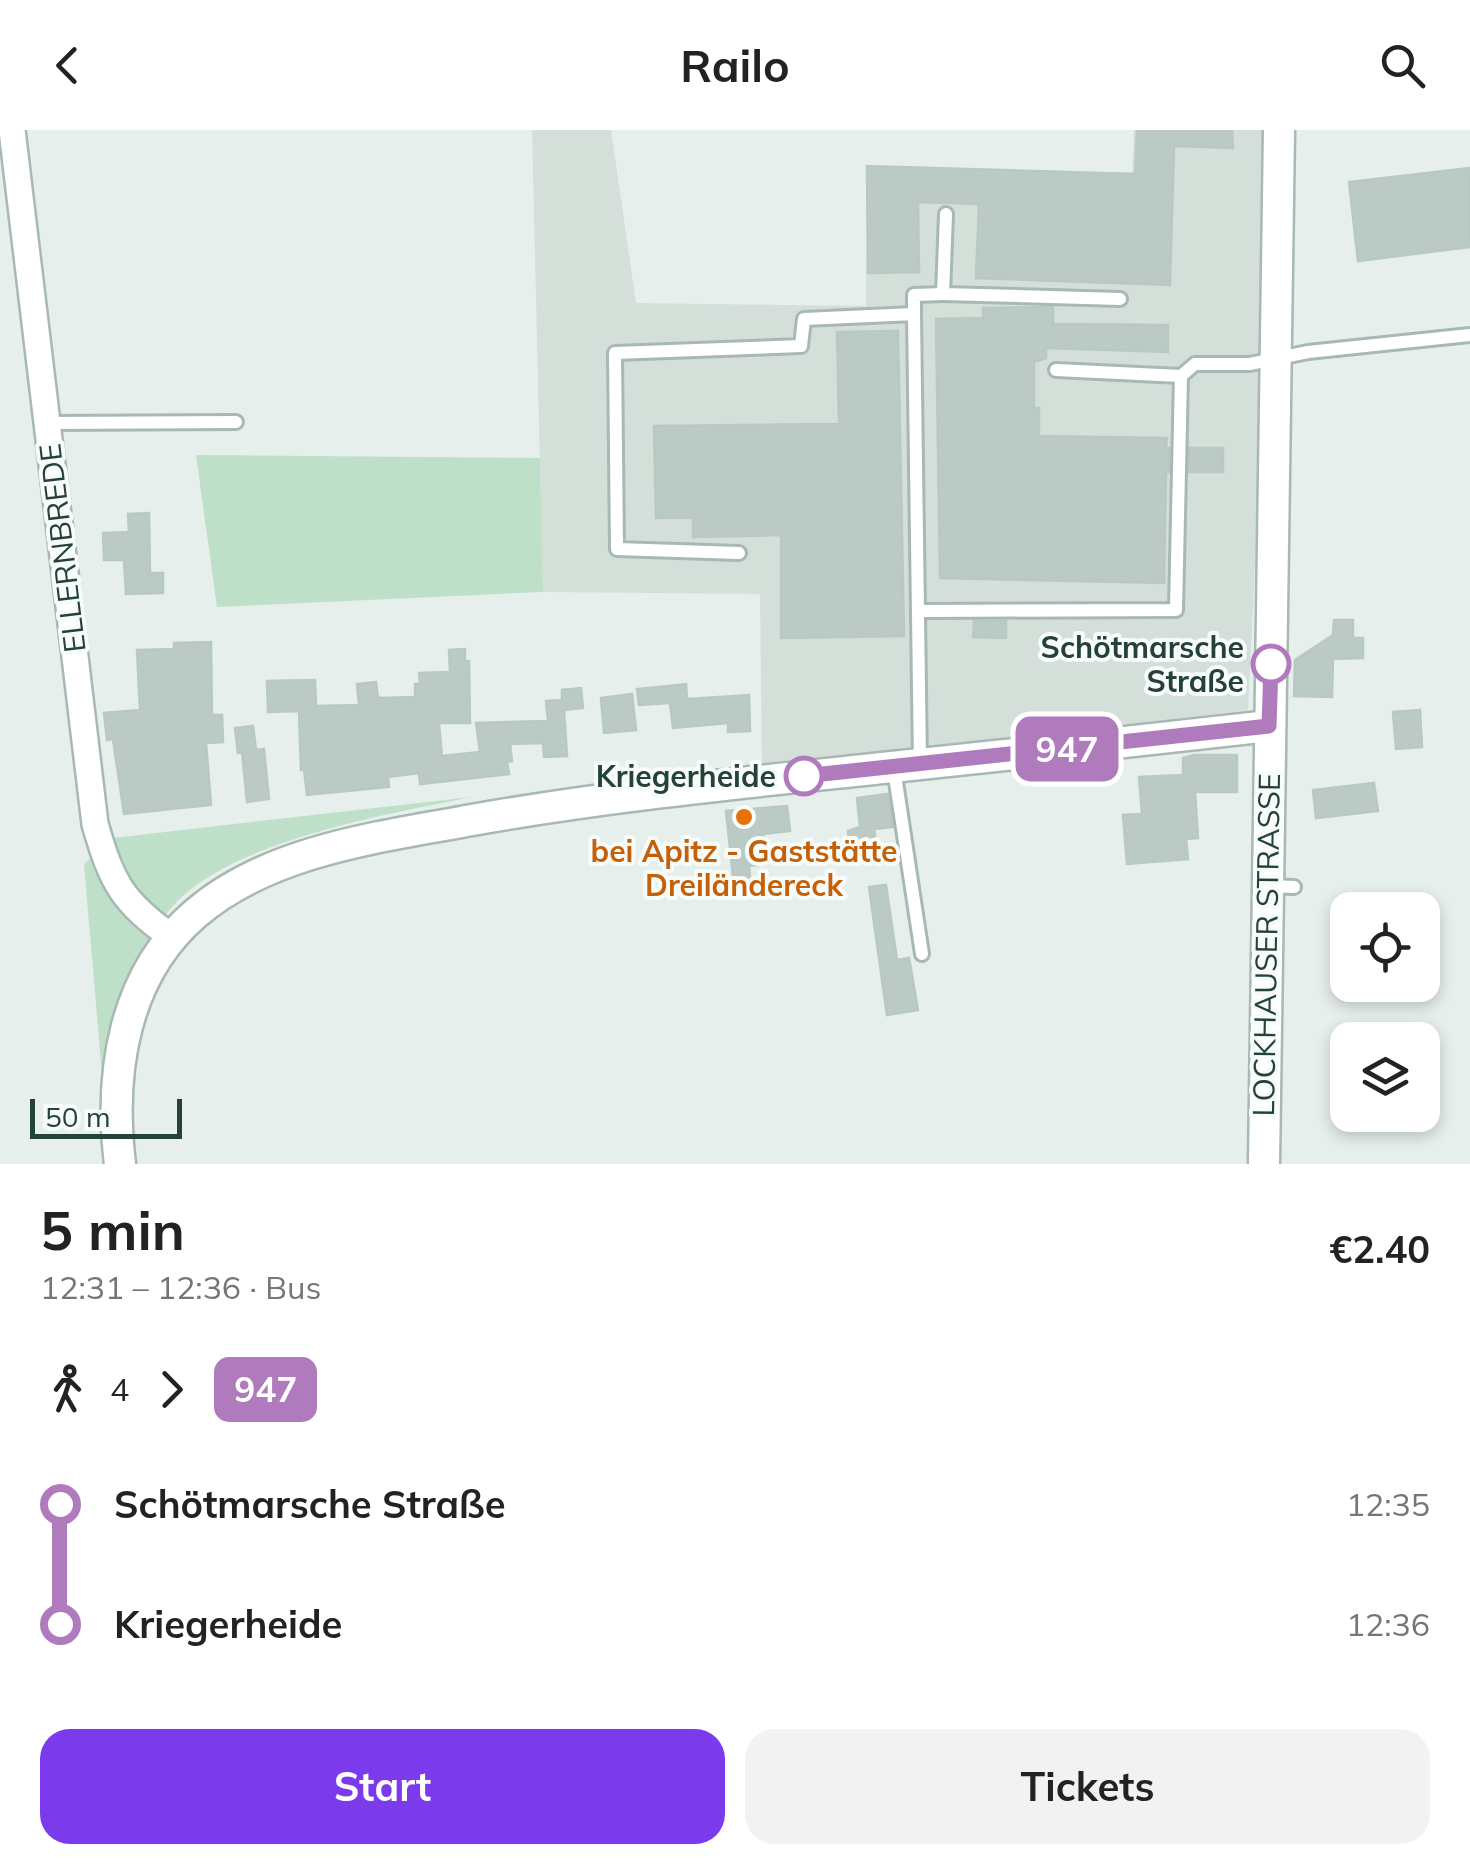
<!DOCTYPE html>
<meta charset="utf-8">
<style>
:root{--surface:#fff;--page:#f2f2f2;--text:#222;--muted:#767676;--accent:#7c3aed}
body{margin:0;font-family:Mulish,sans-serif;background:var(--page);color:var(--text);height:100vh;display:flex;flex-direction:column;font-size:38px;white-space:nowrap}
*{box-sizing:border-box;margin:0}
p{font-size:32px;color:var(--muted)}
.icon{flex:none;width:55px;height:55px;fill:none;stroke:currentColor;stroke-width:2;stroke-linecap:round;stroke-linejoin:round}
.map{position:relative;height:1034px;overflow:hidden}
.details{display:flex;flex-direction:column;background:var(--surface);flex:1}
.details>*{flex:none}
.badge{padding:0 20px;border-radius:15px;font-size:35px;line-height:65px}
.controls{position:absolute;left:1330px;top:762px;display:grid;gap:20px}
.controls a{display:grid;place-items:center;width:110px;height:110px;border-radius:20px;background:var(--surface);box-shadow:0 5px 15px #0003;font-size:50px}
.scale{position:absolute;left:30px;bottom:25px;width:152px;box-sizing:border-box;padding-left:10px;border:5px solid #24423a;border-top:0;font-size:28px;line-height:35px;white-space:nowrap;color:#24423a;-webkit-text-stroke:8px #f7fbf9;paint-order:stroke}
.map>.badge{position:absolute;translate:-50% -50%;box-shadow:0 0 0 5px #fff}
.legs{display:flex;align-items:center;gap:15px;height:110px;padding:0 40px;font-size:32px}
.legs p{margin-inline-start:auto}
.summary{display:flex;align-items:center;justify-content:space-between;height:170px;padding:0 40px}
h1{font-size:55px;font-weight:700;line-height:75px}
.primary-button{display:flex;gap:20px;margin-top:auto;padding:20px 40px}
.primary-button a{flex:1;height:115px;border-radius:30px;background:var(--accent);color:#fff;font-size:40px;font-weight:700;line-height:115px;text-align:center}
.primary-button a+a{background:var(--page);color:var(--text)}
ul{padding:0 40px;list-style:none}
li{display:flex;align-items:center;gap:35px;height:120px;font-size:38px}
li i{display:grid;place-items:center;width:15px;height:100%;margin:0 12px;background:currentColor}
li i::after{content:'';width:25px;height:25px;margin:-12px;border:8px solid;border-radius:50%;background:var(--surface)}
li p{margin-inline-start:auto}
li:first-child i{background:linear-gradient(#0000 50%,currentColor 0)}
li:last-child i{background:linear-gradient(currentColor 50%,#0000 0)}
header{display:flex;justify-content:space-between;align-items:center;height:130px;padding:0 40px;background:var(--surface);font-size:45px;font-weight:700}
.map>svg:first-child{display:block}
</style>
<header><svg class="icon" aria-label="back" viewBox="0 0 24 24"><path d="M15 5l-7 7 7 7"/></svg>Railo<svg class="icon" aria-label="search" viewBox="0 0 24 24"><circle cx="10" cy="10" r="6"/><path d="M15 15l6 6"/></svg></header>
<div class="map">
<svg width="1470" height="1034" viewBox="0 0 1470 1034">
<rect width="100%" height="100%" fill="#e6efeb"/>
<polygon fill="#d4dfda" points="532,0 611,0 636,173 866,176 867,36 1132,43 1134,0 1267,0 1265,228 1248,580 762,639 760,464 543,462"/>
<g fill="#bfe0c8">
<polygon points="196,325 540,328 543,462 217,477"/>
<path d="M471,667C386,685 223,711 168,782C133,827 120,892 102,945L84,734L113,708Z"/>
</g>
<g fill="#bbcac4" stroke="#b8c9c2" stroke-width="2.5">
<polygon points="1137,0 1232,0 1233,18 1174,16 1170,155 976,148 979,74 918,72 919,142 868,143 867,36 1135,44"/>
<polygon points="1470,38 1470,117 1358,131 1349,52"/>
<polygon points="1053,177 1053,194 1168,195 1168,222 1046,218 1046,228 1034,232 1034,278 1039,278 1039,306 1167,308 1166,318 1169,318 1169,342 1166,342 1164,453 940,448 936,189 983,188 983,178"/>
<polygon points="898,201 904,506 781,508 781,405 693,407 693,388 656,388 654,296 839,294 837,202"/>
<rect x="1189" y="318" width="34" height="24"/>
<polygon points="149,383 150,443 163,443 163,463 126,464 124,430 104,430 103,403 129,402 128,384"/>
<polygon points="1334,490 1353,490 1353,508 1363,508 1363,528 1333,529 1332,567 1294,566 1295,530 1333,505"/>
<polygon points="974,491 1006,491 1006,508 973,507"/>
<polygon points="211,512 212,585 222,585 223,612 206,613 211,675 124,684 113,609 107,610 104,583 140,580 137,520 174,519 174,513"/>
<polygon points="465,519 465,531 469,531 470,593 439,593 442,626 480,622 476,593 548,591 546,571 562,570 562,560 581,558 583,578 564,580 567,626 544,627 543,613 510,614 512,631 507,632 509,644 420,654 419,643 388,647 389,657 307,665 304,639 301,640 299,581 268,582 267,551 315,550 316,576 359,575 357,554 376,552 378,568 415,567 415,554 420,554 419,543 450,542 449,520"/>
<polygon points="686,554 687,569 749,565 750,601 728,602 728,593 673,598 670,573 639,575 637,559"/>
<polygon points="632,564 636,600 604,603 601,568"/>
<polygon points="1420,580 1422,617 1396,619 1393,582"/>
<polygon points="253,596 256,620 264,619 269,669 247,672 242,622 238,623 235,598"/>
<polygon points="1194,625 1237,625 1237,662 1195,662 1198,708 1186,709 1188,729 1127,734 1123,685 1142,684 1139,647 1183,645 1183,628"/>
<polygon points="1374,653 1378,681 1316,688 1313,660"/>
<polygon points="888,664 893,697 874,699 877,721 850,724 848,701 860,697 857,668"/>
<polygon points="787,676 790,701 763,704 766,734 749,736 751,755 734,756 726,681"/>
<polygon points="886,755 897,830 909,828 918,880 887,885 869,757"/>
</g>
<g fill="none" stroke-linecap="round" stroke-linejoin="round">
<defs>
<g id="service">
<polyline points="946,84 943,164 1120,169"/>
<polyline points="914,184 914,165 943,164"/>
<polyline points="1056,240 1181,246"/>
<polyline points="47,293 236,292"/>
<polyline points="739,423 617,419 615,223 801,216 804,189 914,184 920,634"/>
<polyline points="920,481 1176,480 1181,246 1195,234 1250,234 1308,222 1470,205"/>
<polyline points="894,639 922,824"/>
<polyline points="1270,756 1294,757"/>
</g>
<path id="minor" d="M12,0L95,694C112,753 122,772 173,808"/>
<g id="tertiary">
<path d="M120,1034C109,944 123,846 195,784C269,720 380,707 472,690C612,665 751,652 892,637C1018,624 1143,610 1269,596"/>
<polyline points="1264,1034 1279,0"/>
</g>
</defs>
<use href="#service" stroke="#a8b8b2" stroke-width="18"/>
<use href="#minor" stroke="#a8b8b2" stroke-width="30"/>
<use href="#tertiary" stroke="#a8b8b2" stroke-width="35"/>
<use href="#service" stroke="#fff" stroke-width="12"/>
<use href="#minor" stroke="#fff" stroke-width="25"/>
<use href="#tertiary" stroke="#fff" stroke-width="30"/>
</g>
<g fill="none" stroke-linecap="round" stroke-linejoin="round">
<defs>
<polyline id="line-1" points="804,646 1269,596 1271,534"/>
</defs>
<use href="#line-1" stroke="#fff" stroke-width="22"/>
<use href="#line-1" stroke="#b07bbd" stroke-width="15"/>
</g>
<g fill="#fff" stroke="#b07bbd" stroke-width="5">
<circle cx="1271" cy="534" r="18"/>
<circle cx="804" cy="646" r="18"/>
</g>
<circle fill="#e8710a" stroke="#f7fbf9" stroke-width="4" cx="744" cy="687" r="10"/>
<g text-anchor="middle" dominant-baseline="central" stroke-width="8" stroke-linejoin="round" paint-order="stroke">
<g font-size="30" fill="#24423a" stroke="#f7fbf9">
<text transform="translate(62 418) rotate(-97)">ELLERNBREDE</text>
<text transform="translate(1266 815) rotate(-89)">LOCKHAUSER STRASSE</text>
</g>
<g font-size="30" font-weight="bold" fill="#24423a" stroke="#f7fbf9" text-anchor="end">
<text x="1244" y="517">Schötmarsche<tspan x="1244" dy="34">Straße</tspan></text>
<text x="776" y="646">Kriegerheide</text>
</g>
<g font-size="30" font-weight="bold" fill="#c56008" stroke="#f7fbf9">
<text x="744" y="721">bei Apitz - Gaststätte<tspan x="744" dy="34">Dreiländereck</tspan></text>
</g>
</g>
</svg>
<div class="controls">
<a><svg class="icon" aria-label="locate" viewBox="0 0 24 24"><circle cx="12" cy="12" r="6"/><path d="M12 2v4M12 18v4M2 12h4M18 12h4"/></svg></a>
<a><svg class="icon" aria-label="layers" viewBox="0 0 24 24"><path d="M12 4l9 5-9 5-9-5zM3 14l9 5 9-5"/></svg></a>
</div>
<div class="scale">50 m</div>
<b class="badge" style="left:1067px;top:619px;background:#b07bbd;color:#fff">947</b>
</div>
<section class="details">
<div class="summary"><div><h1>5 min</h1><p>12:31 – 12:36 · Bus</p></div><b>€2.40</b></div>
<div class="legs"><svg class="icon" aria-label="walk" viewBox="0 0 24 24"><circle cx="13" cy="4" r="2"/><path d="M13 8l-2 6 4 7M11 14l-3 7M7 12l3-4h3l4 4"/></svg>4<svg class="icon" aria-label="forward" viewBox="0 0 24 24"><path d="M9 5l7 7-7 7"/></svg><b class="badge" style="background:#b07bbd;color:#fff">947</b></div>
<ul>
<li><i style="color:#b07bbd"></i><b>Schötmarsche Straße</b><p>12:35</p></li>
<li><i style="color:#b07bbd"></i><b>Kriegerheide</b><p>12:36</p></li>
</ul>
<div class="primary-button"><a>Start</a><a>Tickets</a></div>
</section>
